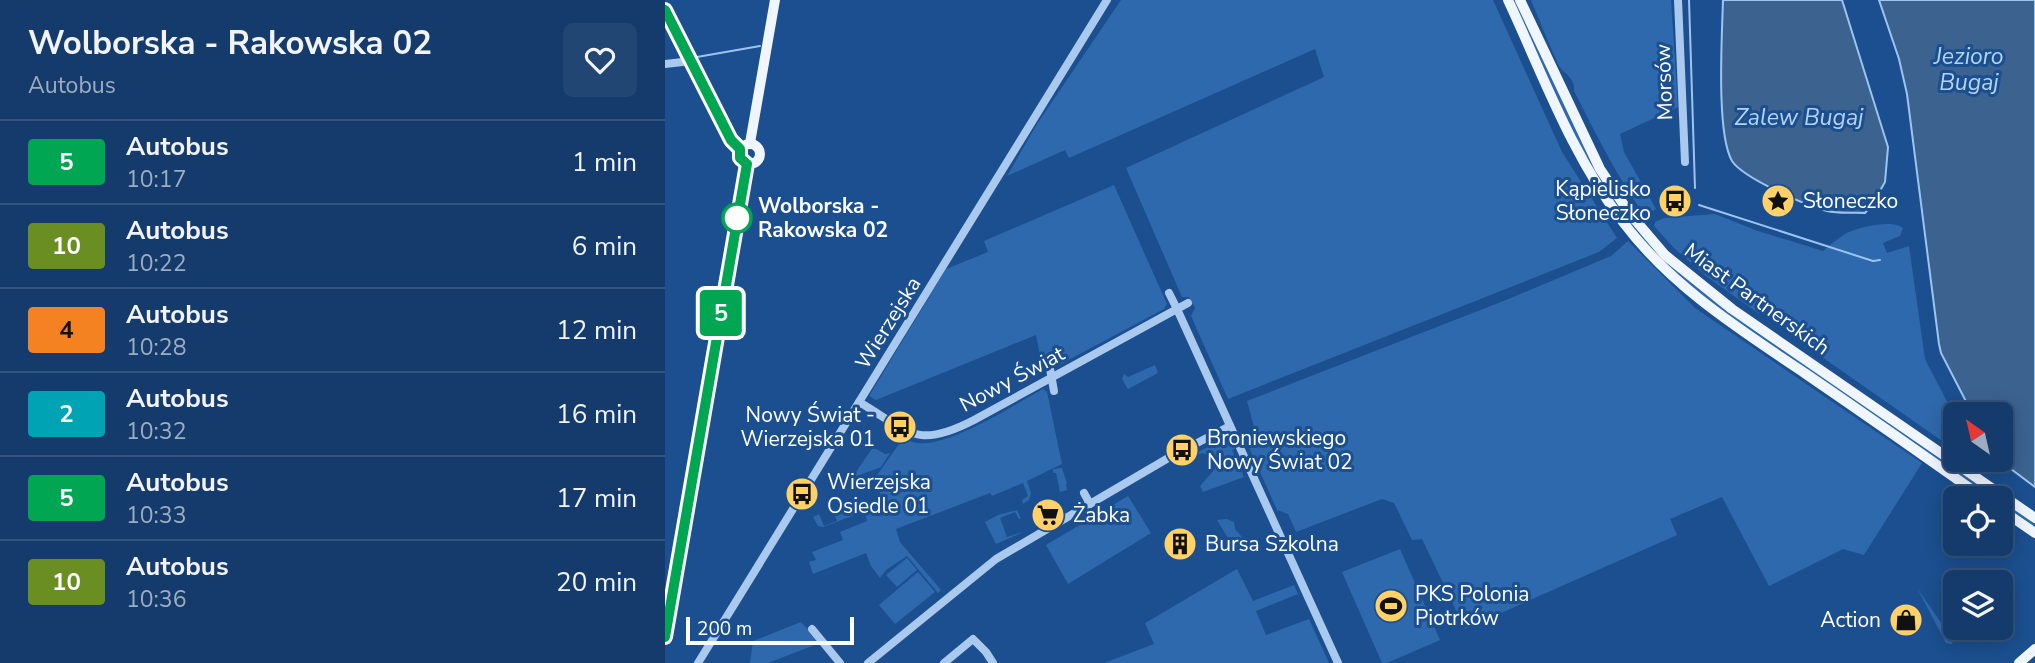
<!DOCTYPE html>
<html lang="pl">
<meta charset="utf-8">
<style>
:root{--surface:#143b6b;--page:#214673;--text:#f1f3f6;--muted:#9dadc1;--line:#33557e}
body{margin:0;font-family:"Nunito Sans",sans-serif;background:var(--page);color:var(--text);height:100vh;display:flex;flex-direction:column;font-size:26px;white-space:nowrap}
*{box-sizing:border-box;margin:0}
p{font-size:23px;color:var(--muted)}
.icon{flex:none;width:38px;height:38px;fill:none;stroke:currentColor;stroke-width:2;stroke-linecap:round;stroke-linejoin:round}
.map{position:relative;flex:1;overflow:hidden}
.details{display:flex;flex-direction:column;background:var(--surface);width:665px}
.details>*{flex:none}
.badge{padding:0 14px;border-radius:5px;font-size:24px;line-height:46px}
.needle{width:46px;rotate:326deg}
.fabs{position:absolute;left:1278px;top:402px;display:grid;gap:14px}
.fabs a{display:grid;place-items:center;width:70px;height:70px;border-radius:10px;background:var(--surface);box-shadow:0 4px 18px #0003,0 0 0 2px var(--line);font-size:35px}
.scale{position:absolute;left:21px;bottom:18px;width:168px;box-sizing:border-box;padding-left:7px;border:4px solid #fff;border-top:0;font-size:19px;line-height:24px;white-space:nowrap;color:#fff;-webkit-text-stroke:5px #1b4f8f;paint-order:stroke}
.map>.badge{position:absolute;translate:-50% -50%;box-shadow:0 0 0 4px #fff}
.round{display:grid;place-items:center;flex:none;width:74px;height:74px;border-radius:10px;background:var(--page)}
.summary{display:flex;align-items:center;justify-content:space-between;height:119px;padding:0 28px}
h1{font-size:33px;font-weight:700;line-height:52px}
ul{padding:0;list-style:none}
li{display:flex;align-items:center;gap:21px;height:84px;padding:0 28px;border-top:2px solid var(--line)}
li div{flex:1}
li b{display:block;font-size:26px}
li em{font-style:normal}
li .badge{min-width:77px;font-weight:700;text-align:center}
main{display:flex;flex:1;min-height:0}
.map>svg:first-child{display:block}
</style>
<main>
<section class="details">
<div class="summary"><div><h1>Wolborska - Rakowska 02</h1><p>Autobus</p></div><a class="round"><svg class="icon" aria-label="heart" viewBox="0 0 24 24"><path d="M12 20l-8-8c-3-5 5-10 8-4 3-6 11-1 8 4z"/></svg></a></div>
<ul>
<li><span class="badge" style="background:#00a651;color:#fff">5</span><div><b>Autobus</b><p>10:17</p></div><em>1 min</em></li>
<li><span class="badge" style="background:#6b8e23;color:#fff">10</span><div><b>Autobus</b><p>10:22</p></div><em>6 min</em></li>
<li><span class="badge" style="background:#f58220;color:#111">4</span><div><b>Autobus</b><p>10:28</p></div><em>12 min</em></li>
<li><span class="badge" style="background:#00a3b4;color:#fff">2</span><div><b>Autobus</b><p>10:32</p></div><em>16 min</em></li>
<li><span class="badge" style="background:#00a651;color:#fff">5</span><div><b>Autobus</b><p>10:33</p></div><em>17 min</em></li>
<li><span class="badge" style="background:#6b8e23;color:#fff">10</span><div><b>Autobus</b><p>10:36</p></div><em>20 min</em></li>
</ul>
</section>
<div class="map">
<svg width="1370" height="663" viewBox="0 0 1370 663">
<rect width="100%" height="100%" fill="#1b4f8f"/>
<g fill="#2e69ad">
<polygon points="456,0 828,0 897,152 952,238 934,252 563,399 526,316 530,308 524,297 517,297 461,168 659,77 650,49 404,158 400,150 342,176 372,124"/>
<path d="M847,0H851L968,224L966,226C914,158 883,77 847,0Z"/>
<path d="M866,0H1006L1013,107L955,134L959,152L991,209L980,216C952,177 931,134 909,91C911,78 899,75 893,64C883,43 875,21 866,0Z"/>
<polygon points="449,185 502,304 499,309 394,365 387,365 386,357 376,360 371,335 211,400 204,396 281,269 323,252 319,241"/>
<path d="M1050,214L1090,230L1158,251C1165,245 1172,239 1180,234C1192,227 1228,219 1238,228L1235,236L1218,243L1222,253L1244,246L1260,359L1290,417V450L1124,334V330L1106,316L1093,313L1041,276L1009,248L989,226L990,222L999,218Z"/>
<polygon points="976,234 990,250 1370,522 1370,529 1335,505 1335,499 1327,499 1037,298 974,236"/>
<polygon points="963,241 1030,308 1257,463 1199,555 1178,549 1104,586 1057,497 1005,519 1012,535 800,629 757,539 747,540 729,503 717,499 631,532 623,514 612,510 584,447 589,427 582,401 841,300 946,256"/>
<polygon points="490,365 493,373 463,389 457,379 459,374 463,377"/>
<path d="M378,389L382,392L397,464L362,481L366,493L364,500L358,504L357,500L363,496L358,483L327,496L325,493L231,529L235,542L276,590L273,593L242,556L221,570L215,578L206,566L201,553L148,574L144,562L151,560L147,552L178,540L175,532L202,521L200,513L219,505L210,478L239,437C244,440 247,443 253,443C287,446 348,405 378,389Z"/>
<polygon points="562,441 570,449 567,450 579,477 538,492 535,486 550,469 551,462 538,453 520,459 552,442"/>
<polygon points="208,447 220,454 225,453 216,467 187,478"/>
<polygon points="397,468 402,483 401,484 402,490 395,492 391,473 388,473 388,469"/>
<polygon points="463,496 486,533 403,584 381,545"/>
<polygon points="195,503 198,512 158,527 153,526 148,517 154,514 159,526 172,521 169,513"/>
<polygon points="352,510 356,519 354,519 350,512 335,518 342,537 361,531 331,544 320,522 333,515"/>
<polygon points="562,519 569,522 570,529 577,537 576,543 583,544 584,546 580,550 572,547 569,548 552,520"/>
<polygon points="735,549 775,640 722,663 717,663 677,572"/>
<polygon points="242,558 252,570 232,587 221,575"/>
<polygon points="572,569 588,601 629,585 633,594 591,611 601,635 644,619 664,663 439,663 489,644 480,623"/>
<polygon points="253,572 270,592 230,624 214,605"/>
<polygon points="1252,588 1288,640 1287,644 1281,643"/>
<polygon points="136,622 155,643 103,663 85,663 88,641"/>
</g>
<g fill="#3c6290" stroke="#9cc4f0" stroke-width="2">
<path d="M1058,0H1177L1223,147L1220,182L1207,205L1200,213C1188,212 1174,214 1162,211C1142,206 1078,178 1067,161C1051,133 1057,36 1058,0Z"/>
<polygon points="1214,0 1370,0 1370,487 1334,460 1335,415 1308,415 1276,353 1274,344 1242,94 1234,59"/>
</g>
<g fill="none" stroke-linecap="round" stroke-linejoin="round">
<g stroke="#9cc4f0" stroke-width="2">
<polyline points="1024,0 1030,188"/>
<polyline points="32,57 95,46"/>
<polyline points="1034,205 1208,261 1215,260"/>
</g>
<g stroke="#a9c9ee" stroke-width="8">
<polyline points="1013,0 1020,162"/>
<polyline points="0,64 26,61"/>
<polyline points="504,293 512,309 523,303"/>
<polyline points="383,358 389,391"/>
<path d="M194,402C245,432 251,450 309,420L512,309L673,663"/>
<polyline points="419,493 425,504"/>
<polyline points="147,629 175,663"/>
<polyline points="33,663 442,0"/>
<polyline points="203,663 331,559 505,457 565,426"/>
<polyline points="279,663 308,639 321,652 328,663"/>
</g>
<g stroke="#f0f6ff" stroke-width="10">
<path d="M843,0C878,75 907,156 958,222C1007,287 1074,329 1141,374C1201,415 1261,457 1320,499"/>
<polyline points="855,0 935,169 965,214 1000,255 1067,309 1370,518"/>
<polyline points="0,10 69,144 75,149"/>
<polyline points="85,143 110,0"/>
<circle cx="85" cy="154" r="10"/>
<polyline points="1335,509 1370,533"/>
<polyline points="0,637 82,164"/>
<polyline points="1354,663 1370,649"/>
</g>
</g>
<g fill="none" stroke-linecap="round" stroke-linejoin="round">
<defs>
<polyline id="line" points="0,10 66,140 75,149 75,158 82,164 0,637"/>
</defs>
<use href="#line" stroke="#fff" stroke-width="16"/>
<use href="#line" stroke="#00a651" stroke-width="10"/>
</g>
<defs>
<symbol id="bus-disc" viewBox="-11 -11 22 22"><circle r="9.5" fill="#ffd166" stroke="#1b4f8f"/><path d="M-5-6H5V4H4V6H2V4H-2V6H-4V4H-5ZM-3.5-4V0h7V-4ZM-3.5 1.2v1.5H-2V1.2ZM2 1.2v1.5H3.5V1.2Z" fill="#111"/></symbol>
<symbol id="sight-disc" viewBox="-11 -11 22 22"><circle r="9.5" fill="#ffd166" stroke="#1b4f8f"/><path d="M0-6L1.8-2.2L6-1.7L2.9 1.2L3.7 5.4L0 3.3L-3.7 5.4L-2.9 1.2L-6-1.7L-1.8-2.2Z" fill="#111"/></symbol>
<symbol id="supermarket-disc" viewBox="-11 -11 22 22"><circle r="9.5" fill="#ffd166" stroke="#1b4f8f"/><path d="M-6-5.5h2.5l.6 2H6L4.5 2H-2.5L-4.4-4H-6ZM-1.5 3.2a1.3 1.3 0 1 0 .1 0ZM3 3.2a1.3 1.3 0 1 0 .1 0Z" fill="#111"/></symbol>
<symbol id="building-disc" viewBox="-11 -11 22 22"><circle r="9.5" fill="#ffd166" stroke="#1b4f8f"/><path d="M-4-6H4V6H1V3H-1V6H-4ZM-2.5-4.3h1.7v1.8h-1.7ZM.8-4.3h1.7v1.8H.8ZM-2.5-1h1.7V.8h-1.7ZM.8-1h1.7V.8H.8Z" fill="#111"/></symbol>
<symbol id="stadium-disc" viewBox="-11 -11 22 22"><circle r="9.5" fill="#ffd166" stroke="#1b4f8f"/><path d="M0-5a6.5 5 0 1 0 0 10a6.5 5 0 1 0 0-10ZM-3.5-1.8h7v3.6h-7Z" fill="#111"/></symbol>
<symbol id="shop-disc" viewBox="-11 -11 22 22"><circle r="9.5" fill="#ffd166" stroke="#1b4f8f"/><path d="M-5-2.5h2.3a2.7 3.5 0 0 1 5.4 0H5L5.5 6h-11ZM-1.5-2.5h3a1.5 2.3 0 0 0-3 0Z" fill="#111"/></symbol>
</defs>
<g fill-rule="evenodd">
<use href="#bus-disc" x="991" y="182" width="38" height="38"/>
<use href="#sight-disc" x="1094" y="182" width="38" height="38"/>
<use href="#bus-disc" x="216" y="408" width="38" height="38"/>
<use href="#bus-disc" x="498" y="431" width="38" height="38"/>
<use href="#bus-disc" x="118" y="475" width="38" height="38"/>
<use href="#supermarket-disc" x="364" y="496" width="38" height="38"/>
<use href="#building-disc" x="496" y="525" width="38" height="38"/>
<use href="#stadium-disc" x="707" y="587" width="38" height="38"/>
<use href="#shop-disc" x="1222" y="601" width="38" height="38"/>
</g>
<circle fill="#fff" stroke="#00a651" stroke-width="3.5" cx="72" cy="218" r="14"/>
<g text-anchor="middle" dominant-baseline="central" stroke-width="6" stroke-linejoin="round" paint-order="stroke">
<g font-size="21" fill="#fff" stroke="#1b4f8f">
<text transform="translate(999 82) rotate(-92)">Morsów</text>
<text transform="translate(1092 299) rotate(36)">Miast Partnerskich</text>
<text transform="translate(223 323) rotate(-58)">Wierzejska</text>
<text transform="translate(347 379) rotate(-28)">Nowy Świat</text>
</g>
<g font-size="21" fill="#fff" stroke="#1b4f8f" text-anchor="start">
<text x="986" y="189" text-anchor="end">Kąpielisko<tspan x="986" dy="24">Słoneczko</tspan></text>
<text x="1138" y="201">Słoneczko</text>
<text x="210" y="415" text-anchor="end">Nowy Świat -<tspan x="210" dy="24">Wierzejska 01</tspan></text>
<text x="542" y="438">Broniewskiego<tspan x="542" dy="24">Nowy Świat 02</tspan></text>
<text x="162" y="482">Wierzejska<tspan x="162" dy="24">Osiedle 01</tspan></text>
<text x="408" y="515">Żabka</text>
<text x="540" y="544">Bursa Szkolna</text>
<text x="750" y="594">PKS Polonia<tspan x="750" dy="24">Piotrków</tspan></text>
<text x="1216" y="620" text-anchor="end">Action</text>
</g>
<g font-size="21" font-weight="bold" fill="#fff" stroke="#1b4f8f" text-anchor="start">
<text x="93" y="206">Wolborska -<tspan x="93" dy="24">Rakowska 02</tspan></text>
</g>
<g font-size="23" font-style="italic" fill="#b5d3f5" stroke="#1b4f8f">
<text x="1304" y="56">Jezioro<tspan x="1304" dy="26">Bugaj</tspan></text>
<text x="1134" y="117">Zalew Bugaj</text>
</g>
</g>
</svg>
<div class="fabs">
<a><svg class="needle" viewBox="-14 -14 28 28"><path d="M0-13l5 13h-10z" fill="#e53935"/><path d="M0 13l5-13h-10z" fill="#9dadc1"/></svg></a>
<a><svg class="icon" aria-label="locate" viewBox="0 0 24 24"><circle cx="12" cy="12" r="6"/><path d="M12 2v4M12 18v4M2 12h4M18 12h4"/></svg></a>
<a><svg class="icon" aria-label="layers" viewBox="0 0 24 24"><path d="M12 4l9 5-9 5-9-5zM3 14l9 5 9-5"/></svg></a>
</div>
<div class="scale">200 m</div>
<b class="badge" style="left:56px;top:313px;background:#00a651;color:#fff">5</b>
</div>
</main>
